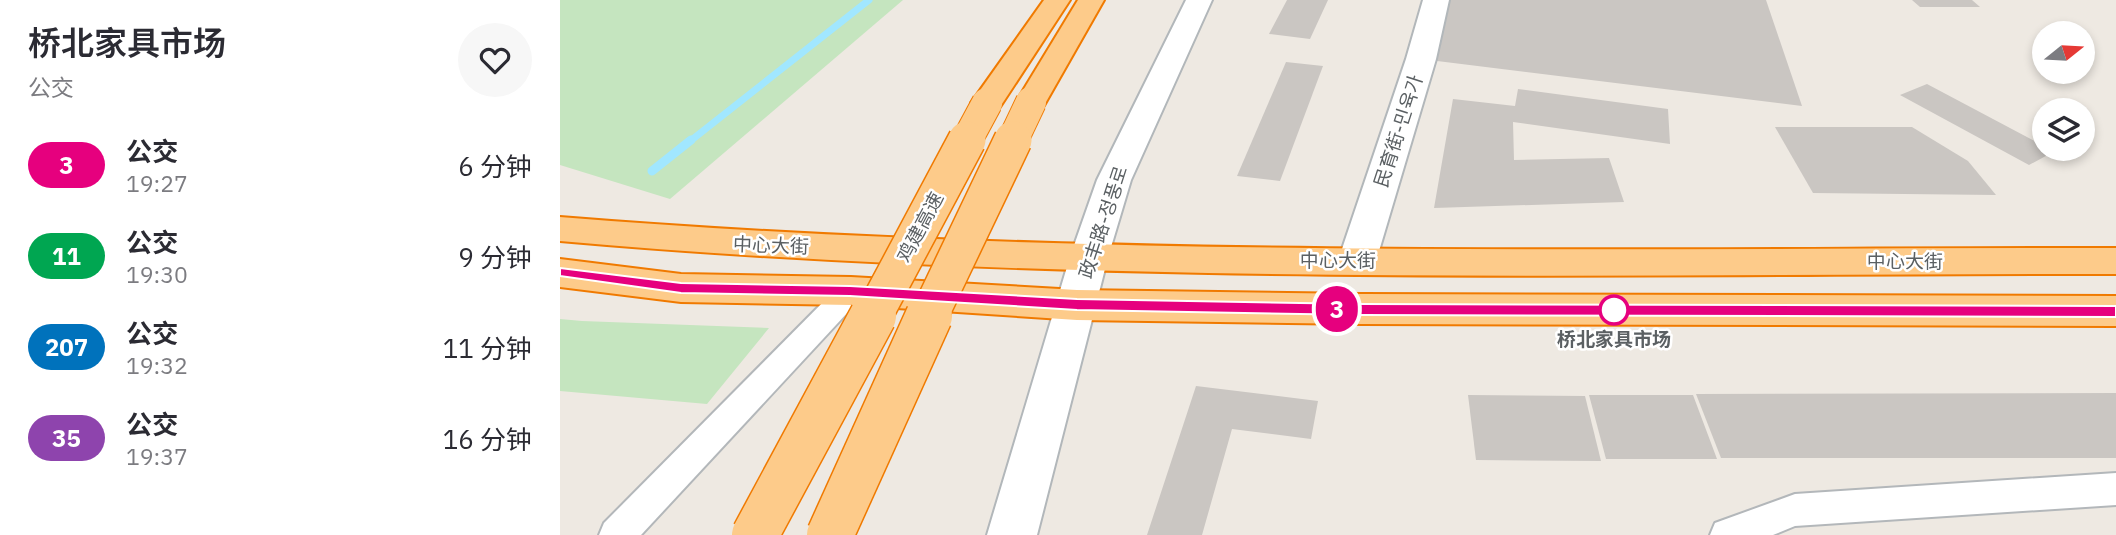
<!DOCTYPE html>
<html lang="zh">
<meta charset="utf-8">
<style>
:root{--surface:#fff;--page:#f7f7f7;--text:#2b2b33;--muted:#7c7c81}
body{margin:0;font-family:"IBM Plex Sans","Noto Sans SC","Noto Sans KR",sans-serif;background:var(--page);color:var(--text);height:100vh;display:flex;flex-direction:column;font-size:26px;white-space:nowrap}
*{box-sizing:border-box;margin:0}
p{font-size:23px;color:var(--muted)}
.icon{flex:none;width:38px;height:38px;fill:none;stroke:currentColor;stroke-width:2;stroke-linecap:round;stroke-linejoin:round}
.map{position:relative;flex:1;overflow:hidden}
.sheet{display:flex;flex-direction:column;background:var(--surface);width:560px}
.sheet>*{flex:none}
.badge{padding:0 14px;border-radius:23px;font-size:24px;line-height:46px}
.needle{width:46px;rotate:72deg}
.fabs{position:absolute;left:1472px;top:21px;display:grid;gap:14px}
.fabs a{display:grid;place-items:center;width:63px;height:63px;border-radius:50%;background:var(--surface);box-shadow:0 4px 10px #0003;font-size:35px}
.map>.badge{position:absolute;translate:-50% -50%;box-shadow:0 0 0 4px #fff}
.round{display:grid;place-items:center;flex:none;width:74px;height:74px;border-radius:37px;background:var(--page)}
.summary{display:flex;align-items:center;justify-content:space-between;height:119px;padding:0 28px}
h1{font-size:33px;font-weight:600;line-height:52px}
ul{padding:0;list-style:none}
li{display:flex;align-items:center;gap:21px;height:91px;padding:0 28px}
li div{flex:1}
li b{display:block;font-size:26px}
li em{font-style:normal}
li .badge{min-width:77px;font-weight:700;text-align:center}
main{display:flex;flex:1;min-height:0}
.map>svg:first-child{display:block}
</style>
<main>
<section class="sheet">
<div class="summary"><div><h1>桥北家具市场</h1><p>公交</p></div><a class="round"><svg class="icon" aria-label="heart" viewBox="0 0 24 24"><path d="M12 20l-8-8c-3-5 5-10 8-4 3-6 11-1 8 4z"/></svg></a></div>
<ul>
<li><span class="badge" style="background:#e6007e;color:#fff">3</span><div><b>公交</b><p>19:27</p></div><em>6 分钟</em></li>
<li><span class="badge" style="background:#00a651;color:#fff">11</span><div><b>公交</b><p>19:30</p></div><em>9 分钟</em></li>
<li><span class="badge" style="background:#0072bc;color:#fff">207</span><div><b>公交</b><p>19:32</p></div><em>11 分钟</em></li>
<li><span class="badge" style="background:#8e44ad;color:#fff">35</span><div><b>公交</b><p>19:37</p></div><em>16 分钟</em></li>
</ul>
</section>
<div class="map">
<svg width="1556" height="535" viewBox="0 0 1556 535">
<rect width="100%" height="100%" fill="#eee9e2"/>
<g fill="#c5e5bf">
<polygon points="0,0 343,0 110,199 0,165"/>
<polygon points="0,319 22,321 209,328 147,404 0,391"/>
</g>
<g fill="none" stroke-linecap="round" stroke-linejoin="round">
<polyline stroke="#a1e7ff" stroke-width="7" points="129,142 309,0"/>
<polyline stroke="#a1e7ff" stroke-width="9" points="92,171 131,140"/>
</g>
<g fill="#cac6c2">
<polygon points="727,0 768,0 750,39 709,34"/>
<polygon points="876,0 1206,0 1242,106 861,59"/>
<polygon points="1352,0 1412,0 1420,7 1360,7"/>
<polygon points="726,62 763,66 720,181 677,176"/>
<polygon points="1367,84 1484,146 1484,149 1495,151 1469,165 1340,95"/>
<polygon points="958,89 1108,109 1110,144 953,122 954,160 1049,158 1064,202 874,208 893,99 955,106"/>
<polygon points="1215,127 1352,127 1408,161 1436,195 1253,193"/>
<polygon points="636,386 758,401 751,439 672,429 642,535 587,535"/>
<polygon points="1556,393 1556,458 1161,458 1136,394"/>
<polygon points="908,395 1025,396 1041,461 916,460"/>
<polygon points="1029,395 1133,395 1157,459 1046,459"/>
</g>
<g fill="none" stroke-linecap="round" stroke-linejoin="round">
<defs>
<g id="street">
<polygon points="291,281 301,284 305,291 301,298 81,535 39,535 44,523 281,284"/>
<polygon points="1556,473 1556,505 1235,526 1213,535 1150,535 1155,523 1235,494"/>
</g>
<g id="secondary">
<polygon points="626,0 652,0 571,180 548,257 477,535 427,535 510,257 537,180"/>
<polygon points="863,0 889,0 876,59 816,261 811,270 797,274 783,270 778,261 846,59"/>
</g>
<g id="highway">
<polygon points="484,0 510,0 438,110 427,112 416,110 411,103"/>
<polygon points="518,0 544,0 482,109 471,111 460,109 456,102"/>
<path d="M0,217C517,259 1037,248 1556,248V274C1037,274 517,287 0,241Z"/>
<polygon points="0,259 121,274 291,277 517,290 801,294 1556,296 1556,326 801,324 517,320 291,305 121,302 0,287"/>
</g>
</defs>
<use href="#street" stroke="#b3b7ba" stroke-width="4"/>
<use href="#secondary" stroke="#b2b7ba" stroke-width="4"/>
<use href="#highway" stroke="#f07a00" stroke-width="4"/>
<use href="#street" fill="#fff" fill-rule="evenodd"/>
<use href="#secondary" fill="#fff" fill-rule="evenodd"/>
<use href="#highway" fill="#fdcb8a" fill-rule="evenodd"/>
<defs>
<g id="highway-bridge-far2">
<polyline points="406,142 427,103"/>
<polyline points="452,142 471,102"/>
</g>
<g id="highway-bridge-far1">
<polyline points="312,318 407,140"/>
<polyline points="368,318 453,140"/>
</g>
<g id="highway-bridge">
<polyline points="195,535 313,316"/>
<polyline points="270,535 369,316"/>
</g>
</defs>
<use href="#highway-bridge-far2" stroke="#f07a00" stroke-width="32" stroke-linecap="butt"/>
<use href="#highway-bridge-far1" stroke="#f07a00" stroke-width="40" stroke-linecap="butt"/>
<use href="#highway-bridge" stroke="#f07a00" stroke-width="49" stroke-linecap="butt"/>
<use href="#highway-bridge-far2" stroke="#fdcb8a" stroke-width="30"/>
<use href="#highway-bridge-far1" stroke="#fdcb8a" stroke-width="37"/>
<use href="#highway-bridge" stroke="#fdcb8a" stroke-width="46"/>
</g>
<polygon fill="#e6007e" stroke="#fff" stroke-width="2" points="0,268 121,283 290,286 517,299 801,304 1556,306 1556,317 801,315 517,310 290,296 121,293 0,276"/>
<circle fill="#fff" stroke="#e6007e" stroke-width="3.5" cx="1054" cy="310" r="14"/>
<g text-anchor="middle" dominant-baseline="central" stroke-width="5" stroke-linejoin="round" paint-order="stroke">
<g font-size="19" fill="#5b6063" stroke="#fff">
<text transform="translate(838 131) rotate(-72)">民育街-민육가</text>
<text transform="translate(543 222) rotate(-72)">政丰路-정풍로</text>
<text transform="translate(360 227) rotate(-62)">鸡建高速</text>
<text transform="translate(211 245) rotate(2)">中心大街</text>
<text x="778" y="260">中心大街</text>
<text x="1345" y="261">中心大街</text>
</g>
<g font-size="19" font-weight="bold" fill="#5b6063" stroke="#fff">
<text x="1054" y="339">桥北家具市场</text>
</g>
</g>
</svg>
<div class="fabs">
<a><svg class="needle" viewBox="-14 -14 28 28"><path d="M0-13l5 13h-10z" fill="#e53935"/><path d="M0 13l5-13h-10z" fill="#7c7c81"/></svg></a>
<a><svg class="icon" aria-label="layers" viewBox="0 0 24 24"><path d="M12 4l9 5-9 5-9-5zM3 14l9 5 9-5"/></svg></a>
</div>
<b class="badge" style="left:777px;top:309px;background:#e6007e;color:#fff">3</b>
</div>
</main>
